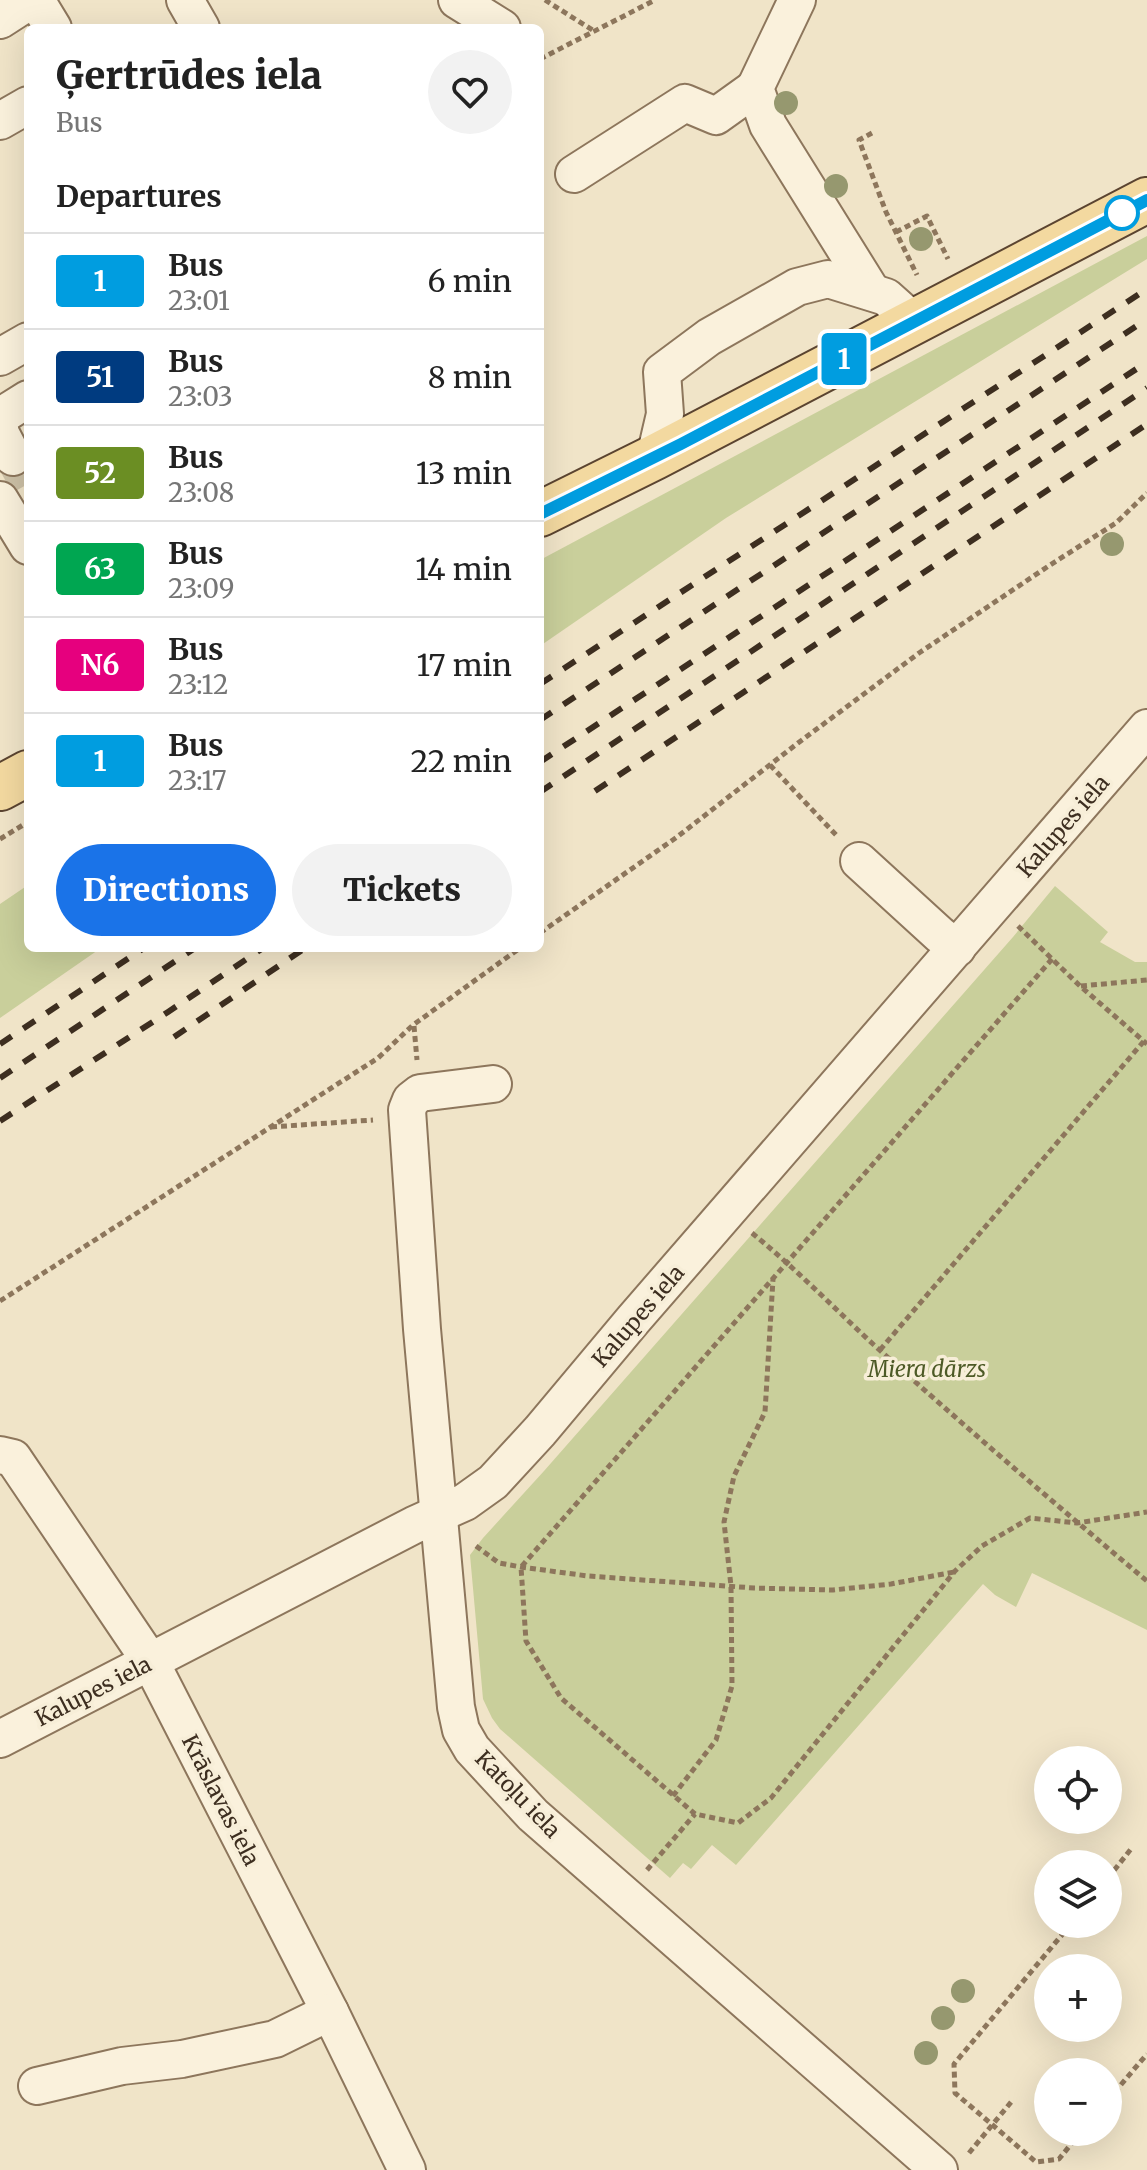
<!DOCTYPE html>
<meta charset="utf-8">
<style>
:root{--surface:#fff;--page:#f2f2f2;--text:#222;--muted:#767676;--line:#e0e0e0;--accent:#1a73e8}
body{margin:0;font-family:Merriweather,serif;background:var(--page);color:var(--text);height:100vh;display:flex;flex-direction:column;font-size:30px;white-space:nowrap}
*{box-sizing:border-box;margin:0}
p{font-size:26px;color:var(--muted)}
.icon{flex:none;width:44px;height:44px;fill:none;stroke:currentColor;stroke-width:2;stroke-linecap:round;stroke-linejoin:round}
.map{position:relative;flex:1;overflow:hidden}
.sheet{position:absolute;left:24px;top:24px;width:520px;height:928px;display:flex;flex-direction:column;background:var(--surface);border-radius:12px;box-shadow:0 8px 32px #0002}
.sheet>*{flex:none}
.badge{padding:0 16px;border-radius:6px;font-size:28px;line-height:52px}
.controls{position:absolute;left:1034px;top:1746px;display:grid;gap:16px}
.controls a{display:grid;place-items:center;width:88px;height:88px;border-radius:50%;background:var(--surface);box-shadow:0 8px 32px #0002;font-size:40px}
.map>.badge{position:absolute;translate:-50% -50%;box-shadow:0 0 0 4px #fff}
h2{padding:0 32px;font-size:30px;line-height:72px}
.round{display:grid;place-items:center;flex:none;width:84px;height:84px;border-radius:42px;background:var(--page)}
.head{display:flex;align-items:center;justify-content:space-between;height:136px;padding:0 32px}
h1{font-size:38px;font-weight:800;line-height:60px}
.button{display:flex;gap:16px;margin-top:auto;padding:16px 32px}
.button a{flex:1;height:92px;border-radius:48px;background:var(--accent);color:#fff;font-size:32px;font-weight:800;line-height:92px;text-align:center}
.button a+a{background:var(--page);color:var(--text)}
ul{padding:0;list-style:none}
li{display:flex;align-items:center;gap:24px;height:96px;padding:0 32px;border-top:2px solid var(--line)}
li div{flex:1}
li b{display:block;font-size:30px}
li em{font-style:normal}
li .badge{min-width:88px;font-weight:700;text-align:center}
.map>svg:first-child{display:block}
</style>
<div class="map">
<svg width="1147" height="2170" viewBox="0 0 1147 2170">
<rect width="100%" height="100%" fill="#f0e4c8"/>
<g fill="#c9cf9b">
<polygon points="1147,236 1147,259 726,518 540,646 540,560"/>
<polygon points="28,885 28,948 101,948 0,1018 0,904"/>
<polygon points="1055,886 1108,932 1100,942 1135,962 1147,962 1147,1630 1032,1573 1016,1607 995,1595 983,1584 736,1865 712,1845 691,1869 683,1863 670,1878 500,1729 492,1718 483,1699 470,1555 483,1538 544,1471 1013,937"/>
</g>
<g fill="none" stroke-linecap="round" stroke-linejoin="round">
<polyline stroke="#ccc0a6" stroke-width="36" stroke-dasharray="36 18" stroke-linecap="butt" points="13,457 28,484"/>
<defs>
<g id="minor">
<polyline points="36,0 53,28"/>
<polyline points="185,0 201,28"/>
<polyline points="457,0 502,28"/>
<polyline points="797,0 755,88 768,125 872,292"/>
<polyline points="0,20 31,0"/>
<polyline points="0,121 28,105"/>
<polyline points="574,174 685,103 716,116 755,88"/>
<polyline points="0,357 28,341"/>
<polyline points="0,419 4,414 28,399"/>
<polyline points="0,429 1,434 13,457"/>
<polyline points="655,457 665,414 662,372 709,337 797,287 828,279 886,297 914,322"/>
<polyline points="0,500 28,546"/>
<polyline points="859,861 940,935 957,948"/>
<polyline points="493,1084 420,1093 411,1100 407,1110 422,1329 456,1707 461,1730 472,1749 533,1815 939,2170"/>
<polyline points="0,1455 13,1458 150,1661 330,2012 407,2170"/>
<polyline points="0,1739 414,1525 465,1502 493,1482 540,1431 633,1320 1147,728"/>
<polyline points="37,2086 122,2066 182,2059 275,2039 330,2012"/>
</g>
<g id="major">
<polyline points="540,514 655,457 1147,200"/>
<polyline points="0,788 28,773"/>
</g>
</defs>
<use href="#minor" stroke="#8d765c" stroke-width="40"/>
<use href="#major" stroke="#5b4430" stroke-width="48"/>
<g stroke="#8d765c" stroke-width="5" stroke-dasharray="6 4" stroke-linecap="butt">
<polyline points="545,0 594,31"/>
<polyline points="540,59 655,0"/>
<polyline points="872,133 859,140 886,212 917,275"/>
<polyline points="896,232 927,216 948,259"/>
<polyline points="770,765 838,837"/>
<polyline points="0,839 28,822"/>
<polyline points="1018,926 1080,986 1147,1044"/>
<polyline points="540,933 677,837 798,743 919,653 1050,565 1116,523 1147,493"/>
<polyline points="1052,959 521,1567 526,1641 561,1698 695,1814 738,1823 771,1798 955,1571 982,1546 1030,1518 1077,1523 1147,1512"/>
<polyline points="1081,986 1147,980"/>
<polyline points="414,1026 417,1060"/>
<polyline points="271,1127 373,1120"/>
<path d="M752,1233C795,1268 833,1307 874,1345C963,1425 1055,1504 1147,1581"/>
<polyline points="0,1301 378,1058 413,1025 520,948"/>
<polyline points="880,1350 1144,1041"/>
<polyline points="476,1546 499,1563 521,1567 588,1576 754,1588 833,1590 891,1584 954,1572"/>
<polyline points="673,1796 716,1740 732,1686 731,1586 724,1522 734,1476 765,1412 773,1279"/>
<polyline points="647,1870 695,1814"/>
<polyline points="1108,1878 1131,1849"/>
<polyline points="1071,1924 954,2064 955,2093 1036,2162 1059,2159 1081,2132"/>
<polyline points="1108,2100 1147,2054"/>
<polyline points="969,2153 1012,2101"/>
</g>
<use href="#minor" stroke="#faf1dc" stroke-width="36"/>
<use href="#major" stroke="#f3d9a0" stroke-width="44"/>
<g stroke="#3d2e20" stroke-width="6" stroke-dasharray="14 14" stroke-linecap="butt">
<polyline points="540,684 1147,289"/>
<polyline points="540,720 1147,319"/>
<polyline points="540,762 1147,362"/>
<polyline points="595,791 1147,424"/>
<polyline points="540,792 1147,388"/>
<polyline points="174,1037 305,948"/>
<polyline points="0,1044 144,948"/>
<polyline points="0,1078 195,948"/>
<polyline points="0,1121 168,1012 263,948"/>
</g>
</g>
<g fill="#96986f">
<circle cx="786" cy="103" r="12"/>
<circle cx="836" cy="186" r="12"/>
<circle cx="921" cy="239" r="12"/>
<circle cx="1112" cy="544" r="12"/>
<circle cx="963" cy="1991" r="12"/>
<circle cx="943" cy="2018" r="12"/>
<circle cx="926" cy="2053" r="12"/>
</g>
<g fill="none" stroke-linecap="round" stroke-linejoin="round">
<defs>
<polyline id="line" points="540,514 681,444 1147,200"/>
</defs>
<use href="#line" stroke="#fff" stroke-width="18"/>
<use href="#line" stroke="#009de0" stroke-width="12"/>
</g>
<circle fill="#fff" stroke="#009de0" stroke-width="4" cx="1122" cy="213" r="16"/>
<g text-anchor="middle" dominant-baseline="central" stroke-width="7" stroke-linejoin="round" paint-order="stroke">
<g font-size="22" fill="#3d2e20" stroke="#f7eed8">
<text transform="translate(1063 826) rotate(-49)">Kalupes iela</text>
<text transform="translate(638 1316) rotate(-49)">Kalupes iela</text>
<text transform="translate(93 1691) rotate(-27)">Kalupes iela</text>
<text transform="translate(518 1794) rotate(46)">Katoļu iela</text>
<text transform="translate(221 1800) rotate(63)">Krāslavas iela</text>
</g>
<g font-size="22" font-style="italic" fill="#4d5a26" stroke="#f7eed8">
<text x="927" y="1369">Miera dārzs</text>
</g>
</g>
</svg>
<div class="controls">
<a><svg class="icon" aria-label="locate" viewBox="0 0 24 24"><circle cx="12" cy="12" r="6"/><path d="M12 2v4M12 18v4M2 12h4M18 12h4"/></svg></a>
<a><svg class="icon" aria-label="layers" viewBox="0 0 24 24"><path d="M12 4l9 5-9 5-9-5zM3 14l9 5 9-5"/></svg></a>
<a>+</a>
<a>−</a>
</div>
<b class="badge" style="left:844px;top:359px;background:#009de0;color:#fff">1</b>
<section class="sheet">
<div class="head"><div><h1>Ģertrūdes iela</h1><p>Bus</p></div><a class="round"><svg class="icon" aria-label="heart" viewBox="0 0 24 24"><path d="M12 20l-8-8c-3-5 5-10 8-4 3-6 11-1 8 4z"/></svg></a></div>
<h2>Departures</h2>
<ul>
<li><span class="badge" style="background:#009de0;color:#fff">1</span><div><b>Bus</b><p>23:01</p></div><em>6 min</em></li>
<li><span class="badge" style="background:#003b80;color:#fff">51</span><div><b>Bus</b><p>23:03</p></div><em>8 min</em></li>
<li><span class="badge" style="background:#6b8e23;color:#fff">52</span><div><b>Bus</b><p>23:08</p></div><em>13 min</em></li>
<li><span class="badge" style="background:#00a651;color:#fff">63</span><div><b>Bus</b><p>23:09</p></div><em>14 min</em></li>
<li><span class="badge" style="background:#e6007e;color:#fff">N6</span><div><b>Bus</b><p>23:12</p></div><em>17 min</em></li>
<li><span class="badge" style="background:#009de0;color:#fff">1</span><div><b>Bus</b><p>23:17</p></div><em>22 min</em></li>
</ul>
<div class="button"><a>Directions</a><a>Tickets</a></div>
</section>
</div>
